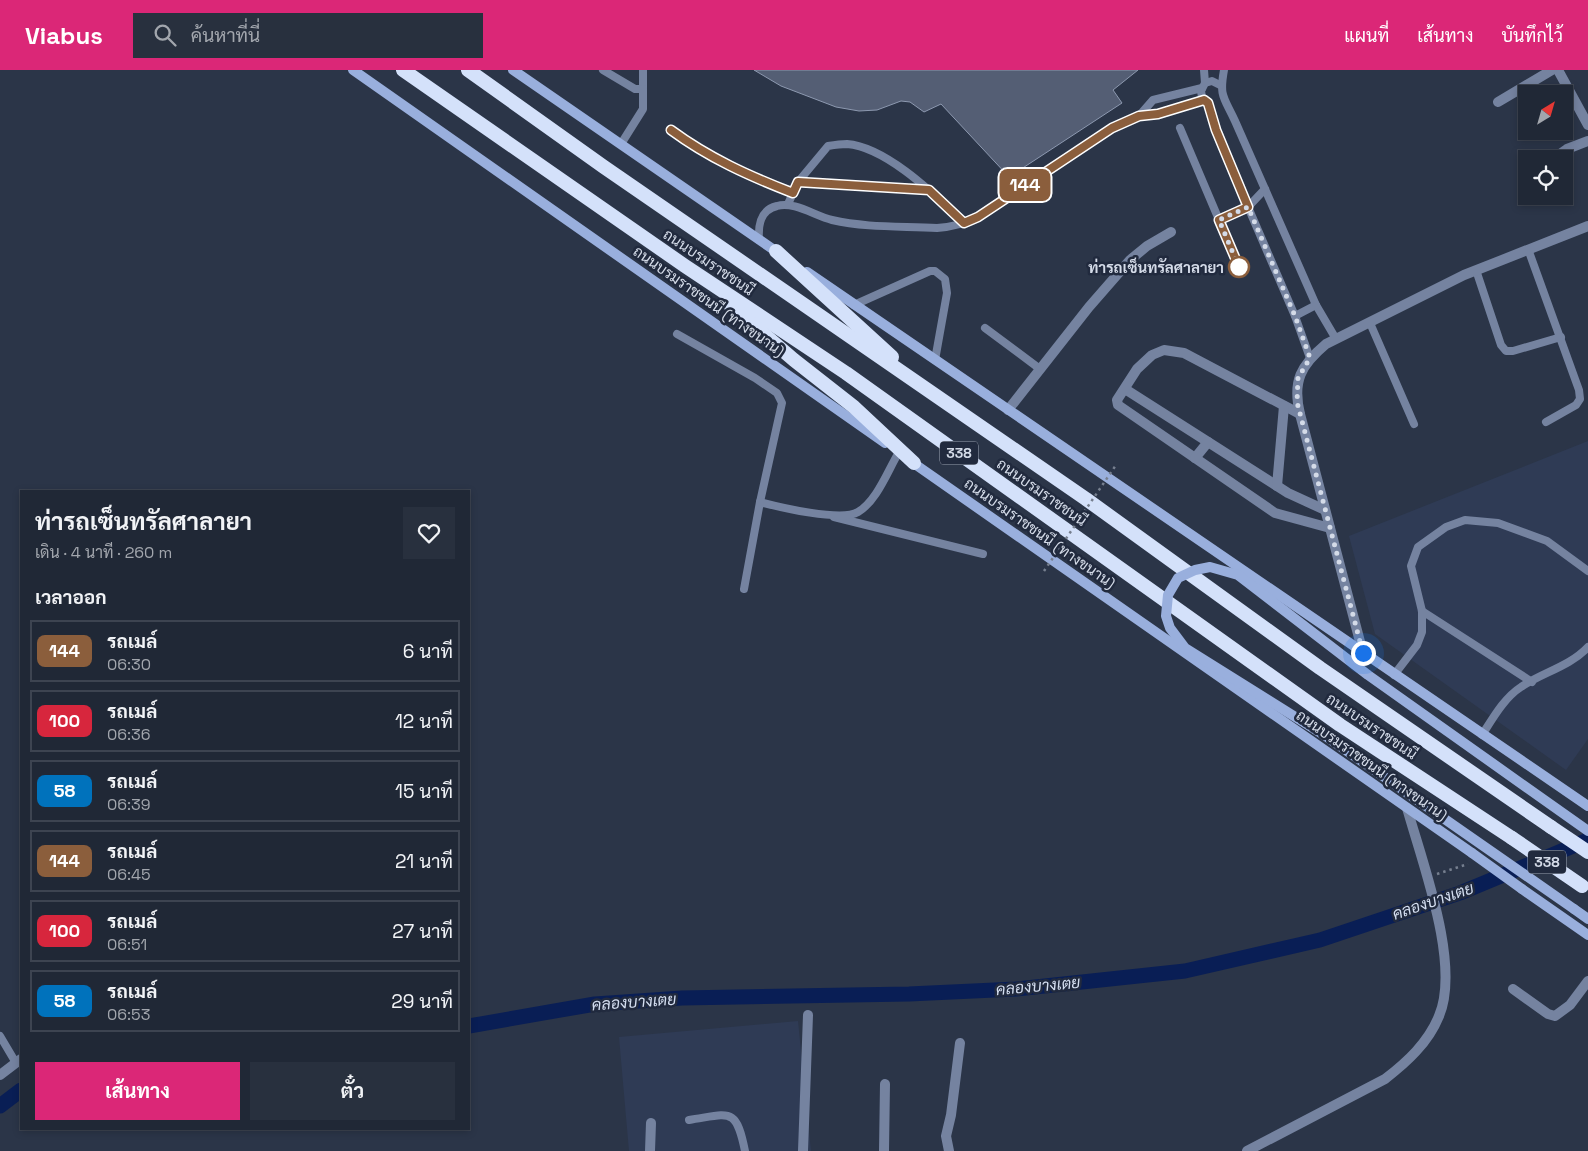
<!DOCTYPE html>
<html lang="th">
<meta charset="utf-8">
<style>
:root{--surface:#202836;--page:#28303e;--text:#f1f3f6;--muted:#a2a6ad;--line:#3d4451;--accent:#db2777}
body{margin:0;font-family:"Space Grotesk",Sarabun,sans-serif;background:var(--page);color:var(--text);height:100vh;display:flex;flex-direction:column;font-size:19px;white-space:nowrap}
*{box-sizing:border-box;margin:0}
p{font-size:16px;color:var(--muted)}
.icon{flex:none;width:28px;height:28px;fill:none;stroke:currentColor;stroke-width:2;stroke-linecap:round;stroke-linejoin:round}
.map{position:relative;flex:1;overflow:hidden}
.side{position:absolute;left:20px;top:420px;width:450px;height:640px;display:flex;flex-direction:column;background:var(--surface);border-radius:0px;box-shadow:0 2px 8px #0003,0 0 0 1px var(--line)}
.side>*{flex:none}
.badge{padding:0 10px;border-radius:8px;font-size:18px;line-height:32px}
.needle{width:32px;rotate:37deg}
.fabs{position:absolute;left:1518px;top:15px;display:grid;gap:10px}
.fabs a{display:grid;place-items:center;width:55px;height:55px;border-radius:0px;background:var(--surface);box-shadow:0 2px 8px #0003,0 0 0 1px var(--line);font-size:25px}
.you{position:absolute;width:25px;height:25px;margin:-12px;border:4px solid #fff;border-radius:50%;background:#1a73e8;box-shadow:0 0 0 8px #1a73e833}
.map>.badge{position:absolute;translate:-50% -50%;box-shadow:0 0 0 2px #fff}
h2{padding:0 15px;font-size:19px;line-height:45px}
.round{display:grid;place-items:center;flex:none;width:52px;height:52px;border-radius:0px;background:var(--page)}
.headline{display:flex;align-items:center;justify-content:space-between;height:85px;padding:0 15px}
h1{font-size:24px;font-weight:700;line-height:38px}
.cta{display:flex;gap:10px;margin-top:auto;padding:10px 15px}
.cta a{flex:1;height:58px;border-radius:0px;background:var(--accent);color:#fff;font-size:20px;font-weight:700;line-height:58px;text-align:center}
.cta a+a{background:var(--page);color:var(--text)}
ul{padding:0;list-style:none}
li{display:flex;align-items:center;gap:15px;height:62px;margin:0 10px 8px;padding:0 5px;border:2px solid var(--line);border-radius:0px}
li div{flex:1}
li b{display:block;font-size:19px}
li em{font-style:normal}
li .badge{min-width:55px;font-weight:700;text-align:center}
header{display:flex;align-items:center;gap:30px;box-sizing:border-box;height:70px;padding:0 25px;background:var(--accent);color:#fff}
header strong{font-size:24px}
nav{display:flex;gap:28px;margin-inline-start:auto;font-size:18px}
.search{width:350px;height:45px;background:var(--page);display:flex;align-items:center;gap:12px;box-sizing:border-box;padding:0 18px;border-radius:0px;color:var(--muted);font-size:19px}
.map>svg:first-child{display:block}
</style>
<header>
<strong>Viabus</strong>
<div class="search"><svg class="icon" aria-label="search" viewBox="0 0 24 24"><circle cx="10" cy="10" r="6"/><path d="M15 15l6 6"/></svg>ค้นหาที่นี่</div>
<nav><a>แผนที่</a><a>เส้นทาง</a><a>บันทึกไว้</a></nav>
</header>
<div class="map">
<svg width="1588" height="1081" viewBox="0 0 1588 1081">
<rect width="100%" height="100%" fill="#2b3548"/>
<g fill="#2f3b55">
<polygon points="1588,371 1588,669 1566,700 1375,564 1349,466"/>
<polygon points="798,951 811,1081 629,1081 619,967"/>
</g>
<g fill="none" stroke-linecap="round" stroke-linejoin="round">
<g stroke="#091e55" stroke-width="15">
<polyline points="469,956 595,934 682,928 909,924 1016,919 1185,901 1320,870 1460,823 1588,770"/>
<polyline points="0,1036 21,1020"/>
</g>
</g>
<polygon fill="#545e74" stroke="#8d99b0" points="754,0 1138,0 1113,20 1122,33 1009,107 941,34 924,42 910,32 901,31 877,40 859,41 836,37 781,16"/>
<g fill="none" stroke-linecap="round" stroke-linejoin="round">
<polyline stroke="#767f8f" stroke-width="2.5" stroke-dasharray="2.5 4" stroke-linecap="butt" points="1437,804 1468,794"/>
<g stroke="#7583a0" stroke-width="8">
<polyline points="603,0 635,19 643,19 643,0"/>
<polyline points="1204,0 1205,13"/>
<path d="M1224,0C1219,27 1224,27 1235,51L1316,235L1336,269"/>
<polyline points="1220,15 1212,11 1205,13 1201,21 1202,27 1208,33 1220,72 1295,246 1310,288"/>
<polyline points="1139,46 1153,30 1202,18"/>
<polyline points="1180,58 1239,197"/>
<path d="M671,60C709,88 749,106 793,123"/>
<polyline points="621,74 643,39 643,19"/>
<polyline points="798,112 929,120"/>
<path d="M788,134L798,112L828,76C834,75 841,74 847,74C887,77 937,127 965,153"/>
<polyline points="1219,150 1248,137 1265,119"/>
<path d="M759,170C758,155 760,140 777,136C794,131 815,146 832,150C866,158 902,156 937,158C952,157 964,154 978,147L1112,57L1139,46L1159,44L1204,30"/>
<polyline points="1528,179 1579,320 1580,329 1576,335 1546,352"/>
<polyline points="1476,200 1501,275 1506,281 1513,281 1561,267"/>
<polyline points="854,235 930,201 935,201 945,209 947,223 935,290"/>
<polyline points="1295,246 1316,235"/>
<polyline points="1370,253 1414,354"/>
<polyline points="985,258 1040,299"/>
<polyline points="677,264 755,308 777,323 782,333 760,432"/>
<polyline points="834,447 983,484"/>
<path d="M744,519L760,432C779,437 841,452 858,442C877,431 888,400 899,382"/>
<polyline points="1422,541 1532,612"/>
<polyline points="1394,605 1417,575 1422,562 1422,541 1411,496 1418,477 1446,457 1465,450 1498,453 1547,471 1588,501"/>
<path d="M1482,665C1493,648 1504,628 1521,617C1543,602 1569,597 1588,577"/>
<polyline points="0,966 16,993"/>
<path d="M689,1050C730,1044 736,1036 745,1081"/>
</g>
<g stroke="#7583a0" stroke-width="10">
<polyline points="1558,0 1588,55"/>
<polyline points="1498,32 1552,0"/>
<polyline points="1553,89 1567,79 1588,71"/>
<polyline points="1125,319 1288,423 1325,440"/>
<polyline points="1008,340 1089,237 1130,190 1147,176 1171,162"/>
<polyline points="1300,344 1184,283 1164,280 1152,285 1137,299 1117,330 1118,335 1275,443 1330,458"/>
<polyline points="1195,388 1208,372"/>
<polyline points="1277,416 1284,336"/>
<path d="M1363,583L1300,344C1292,311 1301,295 1326,274L1464,205L1588,156"/>
<polyline points="1513,919 1548,944 1555,946 1570,935 1588,911"/>
<polyline points="0,1005 21,989"/>
<polyline points="650,1081 651,1053"/>
<polyline points="803,1081 808,945"/>
<polyline points="884,1081 885,1014"/>
<polyline points="949,1081 946,1066 951,1045 960,973"/>
<path d="M1247,1081L1385,1009C1407,992 1428,973 1439,946C1461,894 1422,792 1407,738"/>
</g>
<g stroke="#99afdd" stroke-width="10">
<polyline points="353,0 885,373"/>
<polyline points="513,0 780,184"/>
<polyline points="807,202 1588,736"/>
<polyline points="909,390 1472,783"/>
<polyline points="1522,819 1588,865"/>
<polyline points="1574,839 1588,849"/>
</g>
<g stroke="#d4e1fa" stroke-width="14">
<polyline points="403,0 685,196 846,303 1340,655 1512,768"/>
<polyline points="468,0 604,97 1086,429 1320,598 1551,757"/>
<polyline points="776,181 892,287"/>
<polyline points="729,234 794,290 854,337 914,393"/>
</g>
<polyline stroke="#767f8f" stroke-width="2.5" stroke-dasharray="2.5 4" stroke-linecap="butt" points="1044,501 1116,395"/>
<g stroke="#99afdd" stroke-width="10">
<polyline points="1472,783 1522,819"/>
<polyline points="1574,839 1324,665 1185,578 1170,558 1166,546 1168,525 1178,508 1195,500 1210,497 1238,505 1368,605 1588,761"/>
</g>
<g stroke="#d4e1fa" stroke-width="14">
<polyline points="1551,757 1588,782"/>
<polyline points="1512,768 1582,816"/>
</g>
</g>
<g fill="none" stroke-linecap="round" stroke-linejoin="round">
<defs>
<path id="line" d="M671,60C709,88 749,106 793,123L798,112L929,120L964,153L978,147L1112,58L1139,46L1158,44L1204,30L1208,33L1216,60L1248,137L1219,150L1239,197"/>
</defs>
<use href="#line" stroke="#fff" stroke-width="11"/>
<use href="#line" stroke="#8b5e3c" stroke-width="8"/>
<polyline stroke="#d4dbe8" stroke-width="5" stroke-dasharray="0 9" points="1239,197 1219,150 1248,137 1295,246 1310,288 1298,308 1297,332 1363,583"/>
</g>
<circle fill="#fff" stroke="#8b5e3c" stroke-width="2.5" cx="1239" cy="197" r="10"/>
<g text-anchor="middle" dominant-baseline="central" stroke-width="5" stroke-linejoin="round" paint-order="stroke">
<g fill="#212a3e" stroke="#9ea6b5" stroke-width="1">
<rect x="940" y="371.5" width="38" height="23" rx="4"/>
<rect x="1528" y="780.5" width="38" height="23" rx="4"/>
</g>
<g font-size="14" font-weight="bold" fill="#d4dbe8">
<text x="959" y="383">338</text>
<text x="1547" y="792">338</text>
</g>
<g font-size="15" fill="#d4dbe8" stroke="#212a3e">
<text transform="translate(709 192) rotate(34)">ถนนบรมราชชนนี</text>
<text transform="translate(709 231) rotate(35)">ถนนบรมราชชนนี (ทางขนาน)</text>
<text transform="translate(1042 422) rotate(35)">ถนนบรมราชชนนี</text>
<text transform="translate(1040 463) rotate(35)">ถนนบรมราชชนนี (ทางขนาน)</text>
<text transform="translate(1372 656) rotate(34)">ถนนบรมราชชนนี</text>
<text transform="translate(1372 695) rotate(35)">ถนนบรมราชชนนี (ทางขนาน)</text>
</g>
<g font-size="15" font-weight="bold" fill="#d4dbe8" stroke="#212a3e" text-anchor="end">
<text x="1224" y="197">ท่ารถเซ็นทรัลศาลายา</text>
</g>
<g font-size="16" font-style="italic" fill="#d4def0" stroke="#212a3e">
<text transform="translate(1433 831) rotate(-19)">คลองบางเตย</text>
<text transform="translate(1038 916) rotate(-5)">คลองบางเตย</text>
<text transform="translate(634 932) rotate(-4)">คลองบางเตย</text>
</g>
</g>
</svg>
<div class="fabs">
<a><svg class="needle" viewBox="-14 -14 28 28"><path d="M0-13l5 13h-10z" fill="#e53935"/><path d="M0 13l5-13h-10z" fill="#a2a6ad"/></svg></a>
<a><svg class="icon" aria-label="locate" viewBox="0 0 24 24"><circle cx="12" cy="12" r="6"/><path d="M12 2v4M12 18v4M2 12h4M18 12h4"/></svg></a>
</div>
<div class="you" style="left:1363px;top:583px"></div>
<b class="badge" style="left:1025px;top:115px;background:#8b5e3c;color:#fff">144</b>
<section class="side">
<div class="headline"><div><h1>ท่ารถเซ็นทรัลศาลายา</h1><p>เดิน · 4 นาที · 260 m</p></div><a class="round"><svg class="icon" aria-label="heart" viewBox="0 0 24 24"><path d="M12 20l-8-8c-3-5 5-10 8-4 3-6 11-1 8 4z"/></svg></a></div>
<h2>เวลาออก</h2>
<ul>
<li><span class="badge" style="background:#8b5e3c;color:#fff">144</span><div><b>รถเมล์</b><p>06:30</p></div><em>6 นาที</em></li>
<li><span class="badge" style="background:#d7263d;color:#fff">100</span><div><b>รถเมล์</b><p>06:36</p></div><em>12 นาที</em></li>
<li><span class="badge" style="background:#0072bc;color:#fff">58</span><div><b>รถเมล์</b><p>06:39</p></div><em>15 นาที</em></li>
<li><span class="badge" style="background:#8b5e3c;color:#fff">144</span><div><b>รถเมล์</b><p>06:45</p></div><em>21 นาที</em></li>
<li><span class="badge" style="background:#d7263d;color:#fff">100</span><div><b>รถเมล์</b><p>06:51</p></div><em>27 นาที</em></li>
<li><span class="badge" style="background:#0072bc;color:#fff">58</span><div><b>รถเมล์</b><p>06:53</p></div><em>29 นาที</em></li>
</ul>
<div class="cta"><a>เส้นทาง</a><a>ตั๋ว</a></div>
</section>
</div>
